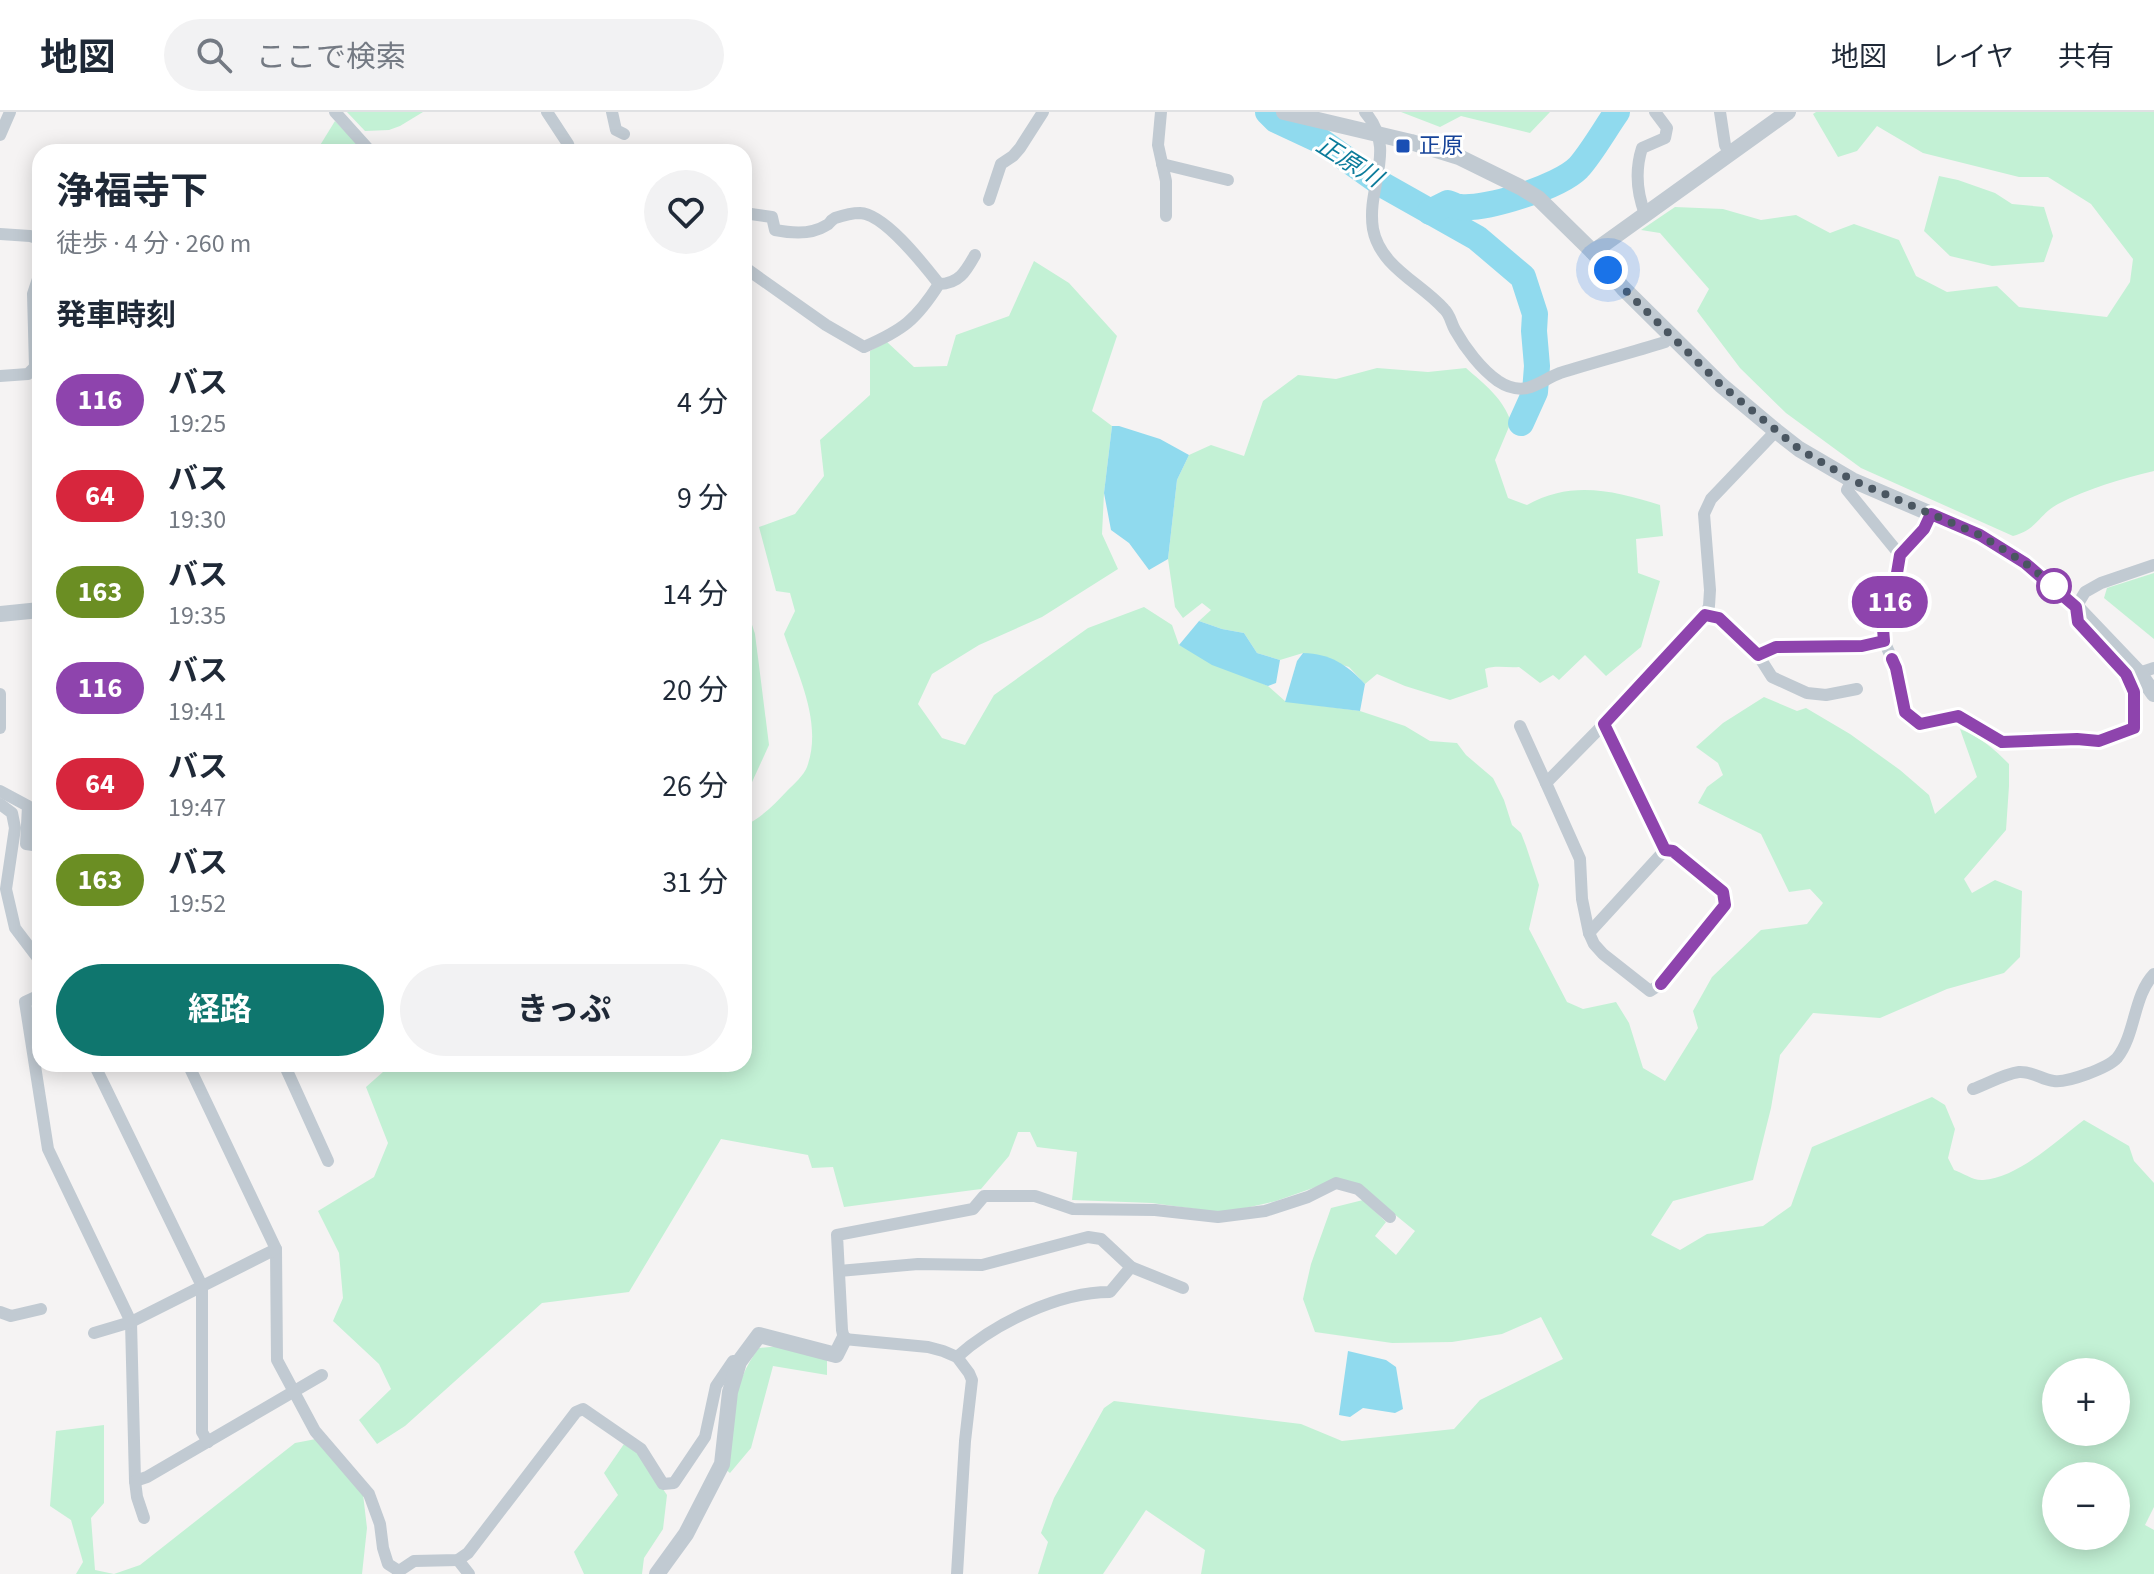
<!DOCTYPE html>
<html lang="ja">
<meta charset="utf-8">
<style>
:root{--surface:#fff;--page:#f2f2f3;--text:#1f2937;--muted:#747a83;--line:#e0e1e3;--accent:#0f766e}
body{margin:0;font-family:"Source Sans 3","Noto Sans JP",sans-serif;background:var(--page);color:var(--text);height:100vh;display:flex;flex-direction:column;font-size:30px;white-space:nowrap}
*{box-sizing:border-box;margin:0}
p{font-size:26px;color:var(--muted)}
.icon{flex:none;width:44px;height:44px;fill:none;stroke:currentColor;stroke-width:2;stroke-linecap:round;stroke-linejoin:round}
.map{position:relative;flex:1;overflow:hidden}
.sheet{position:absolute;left:32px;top:32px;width:720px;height:928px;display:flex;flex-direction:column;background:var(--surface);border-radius:24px;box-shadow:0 4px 20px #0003}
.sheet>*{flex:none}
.badge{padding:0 16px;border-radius:26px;font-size:28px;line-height:52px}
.fabs{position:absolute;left:2042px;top:1246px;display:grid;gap:16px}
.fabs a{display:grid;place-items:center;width:88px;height:88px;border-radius:50%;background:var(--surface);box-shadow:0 4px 20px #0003;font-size:40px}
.you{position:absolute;width:40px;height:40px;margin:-20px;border:6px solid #fff;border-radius:50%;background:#1a73e8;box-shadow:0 0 0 12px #1a73e833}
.map>.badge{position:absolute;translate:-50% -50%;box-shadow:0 0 0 4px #fff}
h2{padding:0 24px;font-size:30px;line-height:72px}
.round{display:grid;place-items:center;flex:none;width:84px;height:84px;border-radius:42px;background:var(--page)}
.headline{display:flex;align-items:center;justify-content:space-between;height:136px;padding:0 24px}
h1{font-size:38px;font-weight:700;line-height:60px}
.button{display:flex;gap:16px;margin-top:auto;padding:16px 24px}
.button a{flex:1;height:92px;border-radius:48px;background:var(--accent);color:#fff;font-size:32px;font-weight:700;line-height:92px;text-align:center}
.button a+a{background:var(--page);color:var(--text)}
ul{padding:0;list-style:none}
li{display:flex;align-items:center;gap:24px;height:96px;padding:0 24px}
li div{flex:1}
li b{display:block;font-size:30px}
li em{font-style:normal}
li .badge{min-width:88px;font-weight:700;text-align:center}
header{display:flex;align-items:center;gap:48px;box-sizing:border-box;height:112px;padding:0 40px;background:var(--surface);border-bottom:2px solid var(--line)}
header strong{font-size:38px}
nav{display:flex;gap:44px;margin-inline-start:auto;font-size:28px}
.search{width:560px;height:72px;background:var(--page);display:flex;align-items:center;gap:20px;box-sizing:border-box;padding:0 28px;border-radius:44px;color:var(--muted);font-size:30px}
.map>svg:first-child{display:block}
</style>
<header>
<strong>地図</strong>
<div class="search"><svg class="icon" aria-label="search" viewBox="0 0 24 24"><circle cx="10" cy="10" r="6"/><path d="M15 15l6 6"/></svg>ここで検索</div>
<nav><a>地図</a><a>レイヤ</a><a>共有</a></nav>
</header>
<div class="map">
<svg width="2154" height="1462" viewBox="0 0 2154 1462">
<rect width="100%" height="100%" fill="#f5f3f3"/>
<g fill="#c3f1d5" fill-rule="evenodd">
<polygon points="347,0 423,0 400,14 389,18 365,19"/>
<polygon points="1401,0 1550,0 1530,21 1461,4 1440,15"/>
<path d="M1816,0H2154V359C2121,367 2089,376 2058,392C2039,402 2037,418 2013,424L1861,356L1786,301L1740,256L1697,199L1709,177L1660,121L1641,118L1675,95L1723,97L1761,108L1796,103L1830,121L1854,112L1899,128L1916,164L1947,180L1997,174L2019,195L2107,205L2130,170L2133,147L2091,92L2048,65H2019L1923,41L1877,14L1857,39L1838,45L1813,2Z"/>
<polygon points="335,9 365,40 323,40 319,35"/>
<polygon points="1939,64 1958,68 1995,81 2012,92 2044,95 2053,124 2044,150 1992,154 1950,144 1924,119"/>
<path d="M1034,149L1069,171L1117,224L1092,299L1112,314L1104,381L1102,422L1118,457L1042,505L979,533L932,562L918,592L942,626L965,633L994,583L1088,516L1144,495L1172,513L1179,533L1268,574L1285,589L1360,599L1405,614L1430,629L1457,631L1466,643L1493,666L1504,688L1512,713L1521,721L1526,734L1539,773L1529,817L1567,890L1583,897L1616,890L1629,911L1643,956L1665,969L1698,916L1693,899L1712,865L1761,818L1807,812L1823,791L1810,777L1789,780L1761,722L1698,691L1707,675L1723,663L1718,651L1696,635L1723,611L1764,585L1797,599L1806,596L1850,622L1900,658L1929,683L1935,702L1977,665L1960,617C1981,625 1994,637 2009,652V674L2006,718L1964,767L1972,781L1995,768L2022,779L2020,845L2004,861L1947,877L1880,906L1813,901L1780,943L1771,996L1753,1068L1673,1089L1651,1123L1680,1138L1707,1122L1763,1114L1791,1094L1812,1035L1932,985L1945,993L1955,1017L1948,1046L1954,1058C1963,1061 1974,1069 1983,1068C2018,1066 2057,1028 2084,1008L2129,1034L2134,1049L2154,1071V1395L2145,1413L2154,1418V1462H1201L1205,1438L1146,1398L1103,1462H1038L1048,1430L1041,1421L1054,1386L1104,1296L1114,1289L1301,1312L1342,1329L1454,1317L1480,1288L1563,1247L1541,1205L1502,1222L1452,1230L1392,1231L1315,1220L1303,1187L1311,1152L1331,1096L1363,1088L1386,1110L1375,1124L1396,1143L1415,1119L1360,1074L1333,1069L1276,1089L1224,1101L1152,1091L1072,1088L1077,1040L1037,1035L1030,1020H1018L1009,1044L981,1077L844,1095L833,1055L812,1056L808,1043L721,1027L629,1180L542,1191L405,1314L377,1332L359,1308L391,1277L379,1252L333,1209L343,1186L339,1141L318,1099L374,1065L388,1031L366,975L392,952H744V714C761,706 775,692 787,679C794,672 804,663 807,655C823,611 798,563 784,522L795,499L790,481L776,479L759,415L795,402L824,364L820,328L870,283V239L887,230L914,255L947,254L956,223L1009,204ZM2056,1260H2116V1320H2056ZM2056,1364H2116V1424H2056Z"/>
<path d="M1377,256L1428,260L1466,256C1484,272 1503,286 1511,310L1495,348L1508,386L1527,393C1572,368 1614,379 1660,393L1663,424L1636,427L1638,461L1660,469L1641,535L1606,564L1585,543L1559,568L1553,563L1540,571L1519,555C1507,556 1495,553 1485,557L1488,575L1450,588L1405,574L1377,562L1365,572L1349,555L1303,541L1280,548L1257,541L1244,521L1222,517L1199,509L1211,498L1202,491L1183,506L1175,495L1168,447L1177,368L1189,343L1211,333L1244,344L1263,289L1298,263L1336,267Z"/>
<polygon points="2154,461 2154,527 2104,486 2107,476"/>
<polygon points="744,488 755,522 769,633 747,681 744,683"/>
<path d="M781,1234L827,1248V1263L773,1254L751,1336L730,1361L725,1357C731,1314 731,1272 759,1236Z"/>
<polygon points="104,1313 104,1391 91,1406 95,1458 114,1462 140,1453 295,1331 316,1327 363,1382 367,1416 362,1462 76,1462 83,1450 71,1408 50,1394 56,1319"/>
<polygon points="624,1332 639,1342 667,1383 663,1417 644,1446 642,1462 584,1462 574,1440 618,1383 604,1361"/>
</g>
<g fill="#90daee">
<polygon points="1112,314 1119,314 1160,327 1189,343 1177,368 1168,447 1149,458 1129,431 1111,418 1104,381"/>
<polygon points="1199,509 1222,517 1244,521 1257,541 1280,548 1276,571 1268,574 1212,553 1179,533"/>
<path d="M1303,541C1331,542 1346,552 1365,572L1360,599L1285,590L1297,549Z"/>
<polygon points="1348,1239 1386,1248 1396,1255 1403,1297 1395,1301 1363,1296 1350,1305 1339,1303"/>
</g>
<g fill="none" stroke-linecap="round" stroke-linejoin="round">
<g stroke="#90daee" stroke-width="26">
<polyline points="1268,0 1276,8 1321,29 1383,73 1477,126 1523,165 1535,202 1534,219 1537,254 1535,280 1521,311"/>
<path d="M1430,100L1448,91C1452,92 1456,95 1460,95C1486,98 1559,75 1578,56C1591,42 1605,17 1617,0"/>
</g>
<g stroke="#c1cad2" stroke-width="12">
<polyline points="335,0 371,40"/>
<polyline points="547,0 568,32 571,40"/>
<polyline points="612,0 616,18 624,22"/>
<polyline points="1161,0 1158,33 1166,69 1166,104"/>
<path d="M1365,0C1398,38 1366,74 1373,117C1380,155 1421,171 1444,197C1450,202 1451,211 1455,218C1465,236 1481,257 1498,269C1507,275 1517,278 1527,276C1539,273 1549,265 1560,261C1595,250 1630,241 1665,230L1671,224"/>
<polyline points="1720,0 1725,33 1730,42"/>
<polyline points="0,23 10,0"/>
<polyline points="1162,52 1228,68"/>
<polyline points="989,88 1001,52 1013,44 1020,36 1043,0"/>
<path d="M744,101L772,105L775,118C791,121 811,123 825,114C832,111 828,110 835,106C841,104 853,101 860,101C885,102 924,153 939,172"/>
<path d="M1645,102C1637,81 1635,58 1642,36L1665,26L1667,16L1655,0"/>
<polyline points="0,122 30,124 40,127"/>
<path d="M744,155L826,213L864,235C903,218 916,208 939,172C959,172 966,159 975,143"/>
<polyline points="0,264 28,262 35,255 33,182 40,161"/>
<polyline points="1852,368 1847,378 1900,443"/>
<polyline points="1705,503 1719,506 1758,543 1776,535 1862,534 1884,529 1896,556 1905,600 1920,612 1958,604 2002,630 2077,627 2099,629 2134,616 2134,580 2126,562 2129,559 2139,561 2154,556"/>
<polyline points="1884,529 1882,504 1893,485 1900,443 1924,417 1931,402"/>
<polyline points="1758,543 1772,565 1807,581 1826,583 1857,577"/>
<polyline points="2126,562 2078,510 2076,495 2085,480 2101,471 2154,453"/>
<polyline points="0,582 0,616"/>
<polyline points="1604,612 1665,738 1673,739 1723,780 1725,793 1661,872 1650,879 1603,842 1594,832 1589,821 1582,787 1580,747 1546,671 1604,612 1705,503 1709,494 1710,478 1704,402 1711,387 1776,319"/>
<polyline points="1520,614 1546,671"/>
<polyline points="0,679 28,694 26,732 40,734"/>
<polyline points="0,692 12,701 15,716 6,777 15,816 40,849"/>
<polyline points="1589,821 1665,738"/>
<polyline points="40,883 25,890 48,1037 131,1210 135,1369 147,1365 322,1263"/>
<polyline points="94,952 202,1174 202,1320 208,1330"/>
<polyline points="284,952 328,1049"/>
<path d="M1973,977C1987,972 2004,962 2019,960C2033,959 2042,968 2054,969C2067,971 2108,956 2117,946C2136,922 2133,884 2154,862"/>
<polyline points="276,1137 277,1248 315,1319 369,1382 380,1412 383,1436 388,1452 399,1459"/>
<polyline points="839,1159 918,1152 982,1153 1088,1125 1101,1127 1131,1155"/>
<polyline points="0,1200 11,1204 41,1197"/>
<polyline points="94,1221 131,1210 276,1137 188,952"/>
<path d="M957,1245C995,1211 1059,1180 1110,1180L1131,1155L1183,1176"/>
<polyline points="135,1369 137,1385 144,1406"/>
<polyline points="458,1448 469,1462"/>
<polyline points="398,1462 399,1459 414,1449 458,1448 468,1441 576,1300 583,1297 641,1337 663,1372 674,1371 705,1325 716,1274 733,1249 739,1250"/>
<polyline points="957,1462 965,1329 972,1268 969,1261 957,1245 943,1239 928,1235 844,1227 842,1218 837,1123 973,1097 984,1084 1035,1084 1073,1097 1155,1098 1218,1105 1265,1099 1308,1085 1336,1071 1358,1077 1390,1105"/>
</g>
<g stroke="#c1cad2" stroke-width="16">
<polyline points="1284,0 1411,30 1459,45 1520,75 1538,86 1593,140 1623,176 1721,273 1776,319 1799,337 1852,368 1980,423 2025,451 2076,495 2139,561 2154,582"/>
<polyline points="1593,140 1788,0"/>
<polyline points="0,502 40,498"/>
<polyline points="657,1462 686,1422 722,1352 730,1280 739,1250 759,1223 836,1243 844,1227"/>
</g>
</g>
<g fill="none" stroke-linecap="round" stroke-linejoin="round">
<defs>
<polyline id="line" points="1661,872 1725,793 1723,780 1673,739 1665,738 1604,612 1705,503 1719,506 1758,543 1776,535 1862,534 1884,529 1882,504 1893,485 1900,443 1924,417 1931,402 1980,423 2025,451 2076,495 2078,510 2126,562 2134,580 2134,616 2099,629 2077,627 2002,630 1958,604 1920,612 1905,600 1896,556 1892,547"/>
</defs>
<use href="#line" stroke="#fff" stroke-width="18"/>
<use href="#line" stroke="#8e44ad" stroke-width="12"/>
<polyline stroke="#4a5661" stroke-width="8" stroke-dasharray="0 14.4" points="1608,158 1623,176 1721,273 1799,337 1852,368 1980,423 2025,451 2054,474"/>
</g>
<rect fill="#1a4fb4" stroke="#fff" stroke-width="3" x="1395" y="26" width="16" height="16" rx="4"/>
<circle fill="#fff" stroke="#8e44ad" stroke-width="4" cx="2054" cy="474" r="16"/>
<g text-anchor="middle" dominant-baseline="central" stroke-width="6" stroke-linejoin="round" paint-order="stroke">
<g font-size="22" fill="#164399" stroke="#fff" text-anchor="start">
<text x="1419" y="34">正原</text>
</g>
<g font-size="24" font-style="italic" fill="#0c7c9b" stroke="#fff">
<text transform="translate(1349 50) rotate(32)">正原川</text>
</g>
</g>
</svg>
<div class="fabs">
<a>+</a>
<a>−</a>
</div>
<div class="you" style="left:1608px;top:158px"></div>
<b class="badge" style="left:1890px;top:490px;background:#8e44ad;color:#fff">116</b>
<section class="sheet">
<div class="headline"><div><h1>浄福寺下</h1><p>徒歩 · 4 分 · 260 m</p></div><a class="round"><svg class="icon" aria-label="heart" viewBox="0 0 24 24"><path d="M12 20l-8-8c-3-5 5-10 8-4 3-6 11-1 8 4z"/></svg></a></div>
<h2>発車時刻</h2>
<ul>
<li><span class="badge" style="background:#8e44ad;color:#fff">116</span><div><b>バス</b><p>19:25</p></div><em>4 分</em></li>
<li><span class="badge" style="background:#d7263d;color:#fff">64</span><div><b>バス</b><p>19:30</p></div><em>9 分</em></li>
<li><span class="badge" style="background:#6b8e23;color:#fff">163</span><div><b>バス</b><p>19:35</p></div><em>14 分</em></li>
<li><span class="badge" style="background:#8e44ad;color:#fff">116</span><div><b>バス</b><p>19:41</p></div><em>20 分</em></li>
<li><span class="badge" style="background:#d7263d;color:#fff">64</span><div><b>バス</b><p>19:47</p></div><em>26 分</em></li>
<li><span class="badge" style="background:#6b8e23;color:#fff">163</span><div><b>バス</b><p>19:52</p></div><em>31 分</em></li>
</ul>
<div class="button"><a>経路</a><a>きっぷ</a></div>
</section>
</div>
